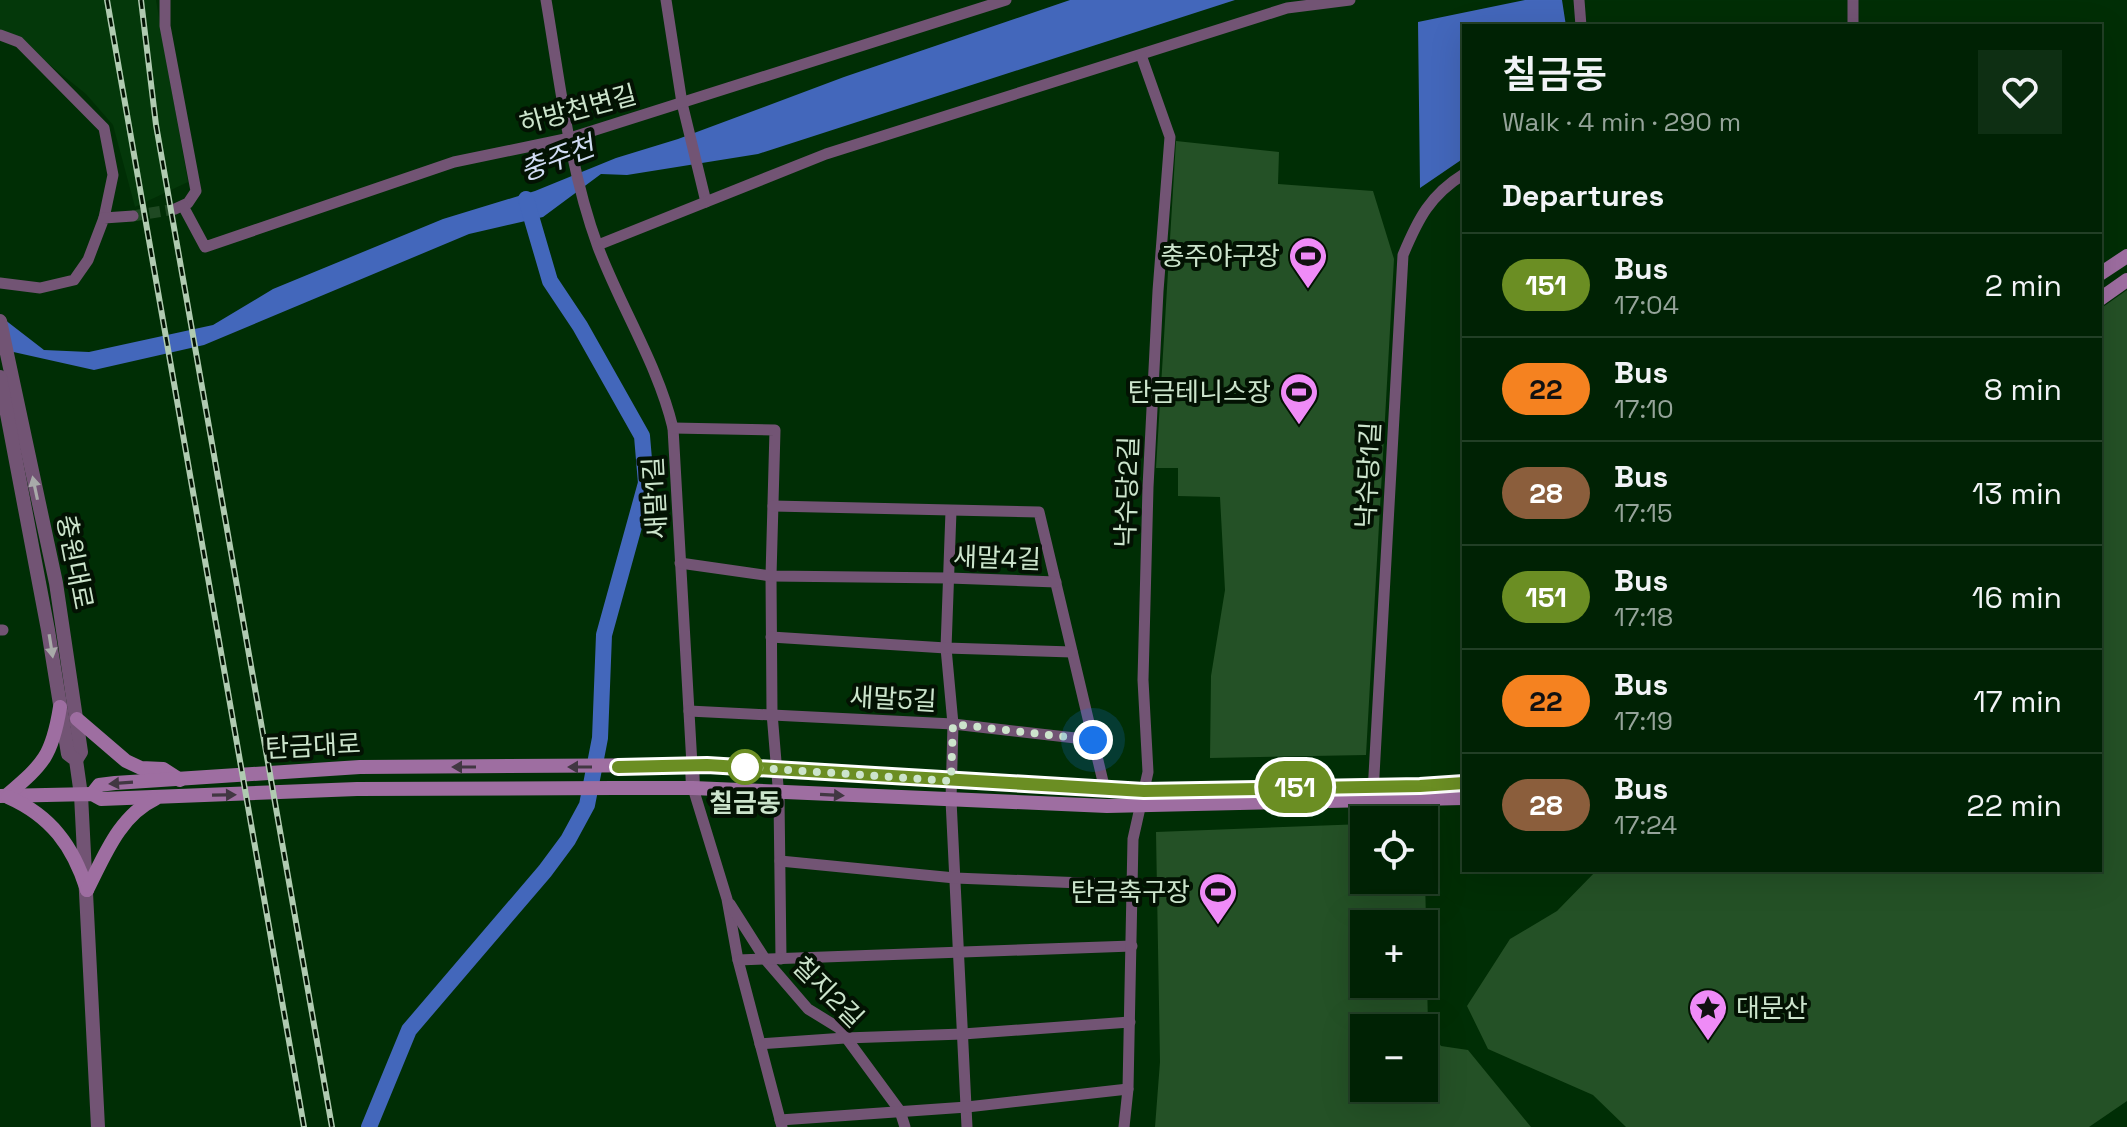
<!DOCTYPE html>
<meta charset="utf-8">
<style>
:root{--surface:#002204;--page:#0e2f13;--text:#f1f3f6;--muted:#95a49a;--line:#223f26}
body{margin:0;font-family:"Space Grotesk","Noto Sans KR",sans-serif;background:var(--page);color:var(--text);height:100vh;display:flex;flex-direction:column;font-size:30px;white-space:nowrap}
*{box-sizing:border-box;margin:0}
p{font-size:26px;color:var(--muted)}
.icon{flex:none;width:44px;height:44px;fill:none;stroke:currentColor;stroke-width:2;stroke-linecap:round;stroke-linejoin:round}
.map{position:relative;flex:1;overflow:hidden}
.panel{position:absolute;left:1462px;top:24px;width:640px;height:848px;display:flex;flex-direction:column;background:var(--surface);border-radius:0px;box-shadow:0 8px 32px #0002,0 0 0 2px var(--line)}
.panel>*{flex:none}
.badge{padding:0 16px;border-radius:26px;font-size:28px;line-height:52px}
.controls{position:absolute;left:1350px;top:806px;display:grid;gap:16px}
.controls a{display:grid;place-items:center;width:88px;height:88px;border-radius:0px;background:var(--surface);box-shadow:0 8px 32px #0002,0 0 0 2px var(--line);font-size:40px}
.you{position:absolute;width:40px;height:40px;margin:-20px;border:6px solid #fff;border-radius:50%;background:#1a73e8;box-shadow:0 0 0 12px #1a73e833}
.map>.badge{position:absolute;translate:-50% -50%;box-shadow:0 0 0 4px #fff}
h2{padding:0 40px;font-size:30px;line-height:72px}
.round{display:grid;place-items:center;flex:none;width:84px;height:84px;border-radius:0px;background:var(--page)}
.headline{display:flex;align-items:center;justify-content:space-between;height:136px;padding:0 40px}
h1{font-size:38px;font-weight:600;line-height:60px}
ul{padding:0;list-style:none}
li{display:flex;align-items:center;gap:24px;height:104px;padding:0 40px;border-top:2px solid var(--line)}
li div{flex:1}
li b{display:block;font-size:30px}
li em{font-style:normal}
li .badge{min-width:88px;font-weight:700;text-align:center}
.map>svg:first-child{display:block}
</style>
<div class="map">
<svg width="2127" height="1127" viewBox="0 0 2127 1127">
<rect width="100%" height="100%" fill="#002e05"/>
<polygon fill="#04380a" points="0,0 156,0 188,182 135,207 113,125 86,94 10,33 0,35"/>
<g fill="#245126" fill-rule="evenodd">
<polygon points="1176,141 1279,152 1278,184 1373,191 1394,259 1366,755 1210,758 1211,676 1225,590 1220,497 1178,496 1178,468 1156,468"/>
<polygon points="2127,290 2127,1101 2089,1127 1626,1127 1593,1095 1488,1049 1467,1006 1510,939 1557,911 1597,870 2100,870 2100,309"/>
<path d="M1424,822L1428,1027L1441,1046L1468,1050L1531,1127H1155L1160,1062L1156,832L1364,824V880H1424ZM1364,924H1424V984H1364ZM1364,1028H1424V1088H1364Z"/>
</g>
<g fill="#4367bb">
<polygon points="1070,0 1235,0 758,154 627,175 601,174 543,217 469,234 204,345 94,370 0,349 0,316 44,350 89,352 213,325 273,289 443,219 535,191 616,158 678,139 844,77"/>
<polygon points="1525,0 1562,0 1566,26 1464,26 1464,158 1420,188 1418,22"/>
</g>
<g fill="none" stroke-linecap="round" stroke-linejoin="round">
<polyline stroke="#4367bb" stroke-width="16" points="369,1127 409,1030 545,871 568,840 587,805 600,738 604,635 646,483 642,436 580,326 550,281 526,199"/>
<polyline stroke="#1f4923" stroke-width="11" stroke-dasharray="11 5.5" stroke-linecap="butt" points="133,216 175,209"/>
<g stroke="#725474" stroke-width="11">
<polyline points="165,0 165,26 196,191 188,203 175,209"/>
<path d="M546,0C560,82 569,168 598,247C621,308 658,365 673,428L692,765"/>
<polyline points="666,0 682,103 706,202"/>
<polyline points="1579,0 1581,26"/>
<polyline points="1853,0 1853,25"/>
<polyline points="0,35 19,42 104,128 113,175 104,218"/>
<polyline points="183,206 205,247 454,162 570,138 1006,0"/>
<polyline points="598,245 826,154 1287,8 1350,0"/>
<polyline points="0,283 40,288 74,280 88,260 104,218 133,216"/>
<polyline points="673,428 775,430 771,576 772,713 779,798 781,959"/>
<polyline points="773,506 1039,512 1105,790"/>
<polyline points="951,511 946,648 953,724 951,800 967,1127"/>
<polyline points="680,563 771,576 949,578 1056,582"/>
<polyline points="0,630 3,630"/>
<polyline points="771,637 946,648 1072,652"/>
<polyline points="689,711 953,724 1093,740"/>
<polyline points="693,788 727,899 738,960 782,1127"/>
<path d="M1373,793L1403,255C1418,219 1430,195 1464,174"/>
<polyline points="780,861 955,878 1135,885"/>
<polyline points="730,904 765,959 808,1009 839,1028 900,1111 905,1127"/>
<polyline points="738,960 1132,946"/>
<polyline points="760,1044 845,1038 963,1034 1130,1022"/>
<polyline points="780,1120 967,1107 1128,1089"/>
<polyline points="1124,1127 1128,1089 1133,839 1148,772 1143,680 1148,487 1158,291 1170,137 1141,55"/>
</g>
<g stroke="#725474" stroke-width="14">
<polyline points="0,321 56,583 81,752 76,760"/>
<polyline points="0,377 48,630 68,754 76,760 81,795 98,1127"/>
<polyline points="692,765 693,788"/>
</g>
<g stroke="#9e6ea1" stroke-width="14">
<polyline points="2100,274 2127,256"/>
<polyline points="2100,299 2127,280"/>
<polyline points="77,719 126,761 141,768 163,769 180,780"/>
<polyline points="92,794 99,785 115,783 360,767 692,765 1144,791 1420,786 1464,783"/>
<polyline points="0,796 92,794 101,799 357,789 615,788 693,788 1107,806 1464,798"/>
<path d="M6,796C43,764 52,757 60,707"/>
<path d="M8,797C51,816 73,846 87,890"/>
<path d="M87,890C104,857 119,816 155,799"/>
</g>
<defs>
<g id="rail">
<polyline points="107,0 304,1127"/>
<polyline points="141,0 156,125 332,1127"/>
</g>
</defs>
<use href="#rail" stroke="#b0cbb1" stroke-width="6"/>
<use href="#rail" stroke="#031203" stroke-width="3" stroke-dasharray="9" stroke-linecap="butt"/>
</g>
<defs><path id="oneway-solid" d="M-6-.8H1V-3.2L6.5 0L1 3.2V.8H-6Z" transform="scale(2)"/></defs>
<g fill="#a8aaa9">
<use href="#oneway-solid" transform="translate(35 488) rotate(-102)"/>
<use href="#oneway-solid" transform="translate(51 646) rotate(81)"/>
</g>
<g fill="#413742">
<use href="#oneway-solid" transform="translate(464 767) rotate(180)"/>
<use href="#oneway-solid" transform="translate(580 767) rotate(-180)"/>
<use href="#oneway-solid" transform="translate(121 783) rotate(176)"/>
<use href="#oneway-solid" transform="translate(224 795) rotate(-1)"/>
<use href="#oneway-solid" transform="translate(832 795) rotate(3)"/>
</g>
<g fill="none" stroke-linecap="round" stroke-linejoin="round">
<defs>
<polyline id="line" points="618,767 707,765 1144,791 1420,786 1464,783"/>
</defs>
<use href="#line" stroke="#fff" stroke-width="18"/>
<use href="#line" stroke="#6b8e23" stroke-width="12"/>
<polyline stroke="#cce4cc" stroke-width="8" stroke-dasharray="0 14.4" points="745,767 951,781 953,724 1093,740"/>
</g>
<defs>
<symbol id="stadium-pin" viewBox="-11 -11 22 30"><path d="M0 17L-7.5 6A9.5 9.5 0 1 1 7.5 6Z" fill="#ef8bf7" stroke="#031203"/><path d="M0-5a6.5 5 0 1 0 0 10a6.5 5 0 1 0 0-10ZM-3.5-1.8h7v3.6h-7Z" fill="#111"/></symbol>
<symbol id="sight-pin" viewBox="-11 -11 22 30"><path d="M0 17L-7.5 6A9.5 9.5 0 1 1 7.5 6Z" fill="#ef8bf7" stroke="#031203"/><path d="M0-6L1.8-2.2L6-1.7L2.9 1.2L3.7 5.4L0 3.3L-3.7 5.4L-2.9 1.2L-6-1.7L-1.8-2.2Z" fill="#111"/></symbol>
</defs>
<g fill-rule="evenodd">
<use href="#stadium-pin" x="1286" y="234" width="44" height="60"/>
<use href="#stadium-pin" x="1277" y="370" width="44" height="60"/>
<use href="#stadium-pin" x="1196" y="870" width="44" height="60"/>
<use href="#sight-pin" x="1686" y="986" width="44" height="60"/>
</g>
<circle fill="#fff" stroke="#6b8e23" stroke-width="4" cx="745" cy="767" r="16"/>
<g text-anchor="middle" dominant-baseline="central" stroke-width="8" stroke-linejoin="round" paint-order="stroke">
<g font-size="26" fill="#cce4cc" stroke="#031203">
<text transform="translate(578 109) rotate(-15)">하방천변길</text>
<text transform="translate(1368 475) rotate(-87)">낙수당1길</text>
<text transform="translate(1127 492) rotate(-88)">낙수당2길</text>
<text transform="translate(655 498) rotate(-93)">새말1길</text>
<text transform="translate(997 558) rotate(2)">새말4길</text>
<text transform="translate(75 562) rotate(79)">충원대로</text>
<text transform="translate(893 699) rotate(3)">새말5길</text>
<text transform="translate(313 746) rotate(-3)">탄금대로</text>
<text transform="translate(828 992) rotate(45)">칠지2길</text>
</g>
<g font-size="26" fill="#cce4cc" stroke="#031203" text-anchor="end">
<text x="1280" y="256">충주야구장</text>
<text x="1271" y="392">탄금테니스장</text>
<text x="1190" y="892">탄금축구장</text>
<text x="1736" y="1008" text-anchor="start">대문산</text>
</g>
<g font-size="26" font-weight="bold" fill="#cce4cc" stroke="#031203">
<text x="745" y="803">칠금동</text>
</g>
<g font-size="28" font-style="italic" fill="#d0dbf2" stroke="#031203">
<text transform="translate(557 158) rotate(-21)">충주천</text>
</g>
</g>
</svg>
<div class="controls">
<a><svg class="icon" aria-label="locate" viewBox="0 0 24 24"><circle cx="12" cy="12" r="6"/><path d="M12 2v4M12 18v4M2 12h4M18 12h4"/></svg></a>
<a>+</a>
<a>−</a>
</div>
<div class="you" style="left:1093px;top:740px"></div>
<b class="badge" style="left:1295px;top:787px;background:#6b8e23;color:#fff">151</b>
<section class="panel">
<div class="headline"><div><h1>칠금동</h1><p>Walk · 4 min · 290 m</p></div><a class="round"><svg class="icon" aria-label="heart" viewBox="0 0 24 24"><path d="M12 20l-8-8c-3-5 5-10 8-4 3-6 11-1 8 4z"/></svg></a></div>
<h2>Departures</h2>
<ul>
<li><span class="badge" style="background:#6b8e23;color:#fff">151</span><div><b>Bus</b><p>17:04</p></div><em>2 min</em></li>
<li><span class="badge" style="background:#f58220;color:#111">22</span><div><b>Bus</b><p>17:10</p></div><em>8 min</em></li>
<li><span class="badge" style="background:#8b5e3c;color:#fff">28</span><div><b>Bus</b><p>17:15</p></div><em>13 min</em></li>
<li><span class="badge" style="background:#6b8e23;color:#fff">151</span><div><b>Bus</b><p>17:18</p></div><em>16 min</em></li>
<li><span class="badge" style="background:#f58220;color:#111">22</span><div><b>Bus</b><p>17:19</p></div><em>17 min</em></li>
<li><span class="badge" style="background:#8b5e3c;color:#fff">28</span><div><b>Bus</b><p>17:24</p></div><em>22 min</em></li>
</ul>
</section>
</div>
